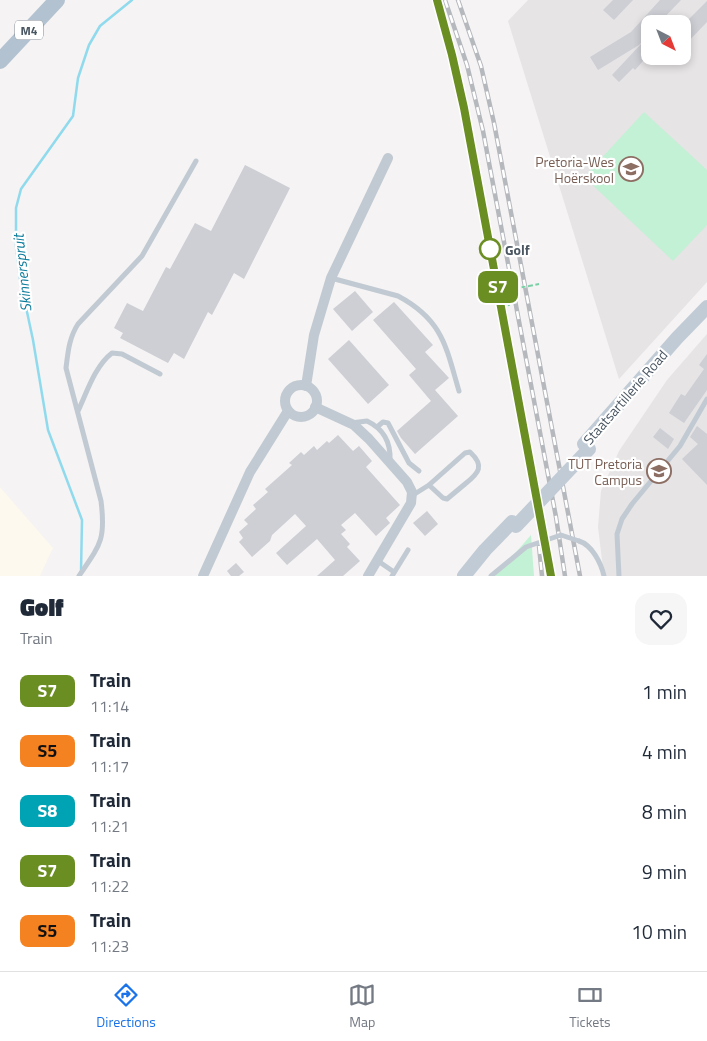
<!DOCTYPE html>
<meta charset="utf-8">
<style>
:root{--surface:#fff;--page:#f6f6f7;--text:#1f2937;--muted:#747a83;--line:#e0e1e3;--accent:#1a73e8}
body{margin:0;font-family:"Titillium Web",sans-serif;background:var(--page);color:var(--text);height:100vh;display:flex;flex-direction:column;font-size:19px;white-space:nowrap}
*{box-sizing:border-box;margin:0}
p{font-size:16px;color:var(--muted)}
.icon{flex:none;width:28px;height:28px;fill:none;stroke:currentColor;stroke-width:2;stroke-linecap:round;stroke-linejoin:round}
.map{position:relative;height:576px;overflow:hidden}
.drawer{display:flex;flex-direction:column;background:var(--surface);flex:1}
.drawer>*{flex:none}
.badge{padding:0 10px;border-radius:8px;font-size:18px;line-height:32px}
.needle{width:32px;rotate:138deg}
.controls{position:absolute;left:641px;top:15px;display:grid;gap:10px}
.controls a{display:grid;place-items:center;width:50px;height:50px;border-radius:10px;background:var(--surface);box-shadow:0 2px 8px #0003;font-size:25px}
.map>.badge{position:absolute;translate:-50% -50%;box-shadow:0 0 0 2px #fff}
.round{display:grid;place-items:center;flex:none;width:52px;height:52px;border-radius:15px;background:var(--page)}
.summary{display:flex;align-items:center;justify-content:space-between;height:85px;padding:0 20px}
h1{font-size:24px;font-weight:800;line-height:38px}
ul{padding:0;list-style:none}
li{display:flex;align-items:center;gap:15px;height:60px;padding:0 20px}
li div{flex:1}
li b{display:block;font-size:19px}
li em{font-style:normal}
li .badge{min-width:55px;font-weight:700;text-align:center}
.tab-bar{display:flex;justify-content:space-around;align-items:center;height:70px;border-top:1px solid var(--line);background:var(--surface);font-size:14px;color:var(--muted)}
.tab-bar a{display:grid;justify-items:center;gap:2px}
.tab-bar .selected{color:var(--accent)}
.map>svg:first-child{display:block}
</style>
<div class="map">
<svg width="707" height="576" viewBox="0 0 707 576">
<rect width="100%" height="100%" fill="#f5f3f3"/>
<polygon fill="#fdf9ef" points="0,487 53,548 40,576 0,576"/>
<g fill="#e6e4e5" fill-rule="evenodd">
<path d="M528,0H707V282L619,379L508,21ZM650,24H682V56H650Z"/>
<polygon points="707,334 707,576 604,576 598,527 601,491 619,451 667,380"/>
</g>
<g fill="#c3f1d5">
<polygon points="644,112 707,170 707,225 673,261 584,177"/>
<polygon points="531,535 534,576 495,576"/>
</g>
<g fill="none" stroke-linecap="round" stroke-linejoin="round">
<polyline stroke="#90daee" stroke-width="2.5" points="81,572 82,520 48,430 33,340 20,279 16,246 16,208 21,189 73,116 78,78 89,45 100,26 132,0"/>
</g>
<g fill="#cdcfd5">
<polygon points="613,0 633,0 614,20 603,10"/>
<polygon points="660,0 681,0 658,24 650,24 650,33 639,45 598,70 590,57 631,32"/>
<polygon points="707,1 707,22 682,48 682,26"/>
<polygon points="642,43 650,50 650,53 635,70 633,68 619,82 612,75"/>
<polygon points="245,165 290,188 244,279 234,273 212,315 208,312 184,359 174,353 168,363 120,338 123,333 114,328 127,303 143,311 166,267 170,269 195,223 211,231"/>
<polygon points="355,291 373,312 352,331 333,309"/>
<polygon points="394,302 433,345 425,352 449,378 435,390 458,416 415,454 401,438 397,431 431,401 409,375 416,369 373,320"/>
<polygon points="349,340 389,385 368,404 328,359"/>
<polygon points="707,354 707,390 684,423 669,413 681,394 685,396 704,369 699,365"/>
<polygon points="697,426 707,434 707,485 682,459 698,444 690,437"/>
<polygon points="660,428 674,439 668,449 653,437"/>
<polygon points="338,435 353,451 359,446 372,461 366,467 400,505 386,518 390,523 376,536 355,513 341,525 346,530 341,534 350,544 347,547 360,561 343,576 317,576 335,560 317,539 287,565 276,553 306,526 295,514 272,535 270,541 252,557 239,542 243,538 239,532 248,524 244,520 256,509 253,505 268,492 265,489 292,465 289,463 301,452 304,455 314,446 317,450 327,441 329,443"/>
<polygon points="427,511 438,524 425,536 413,523"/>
<polygon points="236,563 244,572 239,576 231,576 227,571"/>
</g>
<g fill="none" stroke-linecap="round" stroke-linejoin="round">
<g stroke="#7ad0a6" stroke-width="2" stroke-dasharray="4 2.5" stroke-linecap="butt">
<polyline points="529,286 539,284"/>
<polyline points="506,290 509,306"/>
<polyline points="481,295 496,292"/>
</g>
<g stroke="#c1cad2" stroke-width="5">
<path d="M331,278L398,296C443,320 446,347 459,391"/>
<path d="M78,411C87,392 95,366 112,353L122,354L160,374"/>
<path d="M351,423L367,421C384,429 391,443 390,461"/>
<polyline points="377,427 383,422 388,423 409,463 419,471"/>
<path d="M413,495L429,485L465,453L470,452C485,466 479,473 465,484C459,489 453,494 447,499L443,498L429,485"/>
<path d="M579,541C592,545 601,563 604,576"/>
<polyline points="378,561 394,572"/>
<path d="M79,576C100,545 106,540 101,501L66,368C68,352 69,338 78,324L142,256L196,161"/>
<polyline points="392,576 408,550"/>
<polyline points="619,576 617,534 622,519 632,504 680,446 707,399"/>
</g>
<g stroke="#c1cad2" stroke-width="10">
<circle cx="301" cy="401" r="16"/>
<polyline points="306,386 314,335 331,278 388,158"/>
<polyline points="315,407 354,425 369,439 407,482 412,492 411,503 368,576"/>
<polyline points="203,576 250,472 288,411"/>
</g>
<g stroke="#c1cbd6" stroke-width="14">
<polyline points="584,444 677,338 707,307"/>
<polyline points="464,576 485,550 512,522"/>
</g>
<polyline stroke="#b3c2d1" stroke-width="16" points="0,61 57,0"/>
<defs>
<g id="rail">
<polyline points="437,0 448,38 464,108 551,576"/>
<polyline points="445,0 467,65 483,131 556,517 565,576"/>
<polyline points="458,0 481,66 494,123 580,576"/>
<polyline points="539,546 542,576"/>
</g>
</defs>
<use href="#rail" stroke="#b5b8bd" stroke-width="4.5"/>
<use href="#rail" stroke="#fff" stroke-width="2.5" stroke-dasharray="8" stroke-linecap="butt"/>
<polyline stroke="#7ad0a6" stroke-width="2" stroke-dasharray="4 2.5" stroke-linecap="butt" points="496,292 529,286"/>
<polyline stroke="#c1cad2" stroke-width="5" points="491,576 526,547 561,535 579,541"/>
<polyline stroke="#c1cbd6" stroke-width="14" points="516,526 589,449"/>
</g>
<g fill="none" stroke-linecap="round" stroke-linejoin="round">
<defs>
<polyline id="line" points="437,0 452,55 464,108 551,576"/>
</defs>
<use href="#line" stroke="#fff" stroke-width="11"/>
<use href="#line" stroke="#6b8e23" stroke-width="8"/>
</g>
<defs>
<symbol id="school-ring" viewBox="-11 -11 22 22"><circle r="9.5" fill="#fff" stroke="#8d6e63" stroke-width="1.5"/><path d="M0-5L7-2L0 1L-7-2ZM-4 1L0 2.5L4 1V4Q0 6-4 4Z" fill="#8d6e63"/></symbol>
<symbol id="university-ring" viewBox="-11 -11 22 22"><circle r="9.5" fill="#fff" stroke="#8d6e63" stroke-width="1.5"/><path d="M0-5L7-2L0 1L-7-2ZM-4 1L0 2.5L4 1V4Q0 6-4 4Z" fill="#8d6e63"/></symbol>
</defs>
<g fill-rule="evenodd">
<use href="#school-ring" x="617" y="155" width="28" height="28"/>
<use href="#university-ring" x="645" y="457" width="28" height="28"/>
</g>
<circle fill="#fff" stroke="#6b8e23" stroke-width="2.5" cx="490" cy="249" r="10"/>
<g text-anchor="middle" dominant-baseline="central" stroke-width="4.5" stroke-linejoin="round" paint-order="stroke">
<rect fill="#fff" stroke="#808990" stroke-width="1" x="15" y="20.5" width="28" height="19" rx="4"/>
<g font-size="12" font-weight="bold" fill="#4a5661">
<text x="29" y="30">M4</text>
</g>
<g font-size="14" fill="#785e54" stroke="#fff" text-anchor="end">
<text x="614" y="161">Pretoria-Wes<tspan x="614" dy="16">Hoërskool</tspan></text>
<text x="642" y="463">TUT Pretoria<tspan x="642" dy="16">Campus</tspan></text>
</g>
<g font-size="14" font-weight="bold" fill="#4a5661" stroke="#fff" text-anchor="start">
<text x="505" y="249">Golf</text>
</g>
<g font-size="14" fill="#4a5661" stroke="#fff">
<text transform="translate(625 397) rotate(-49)">Staatsartillerie Road</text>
</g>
<g font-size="15" font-style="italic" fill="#0c7c9b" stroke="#fff">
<text transform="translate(22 273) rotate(-96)">Skinnerspruit</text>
</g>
</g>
</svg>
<div class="controls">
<a><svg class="needle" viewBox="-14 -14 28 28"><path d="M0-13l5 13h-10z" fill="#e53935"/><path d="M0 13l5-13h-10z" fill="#747a83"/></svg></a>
</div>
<b class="badge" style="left:498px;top:287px;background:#6b8e23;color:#fff">S7</b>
</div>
<section class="drawer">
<div class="summary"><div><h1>Golf</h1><p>Train</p></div><a class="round"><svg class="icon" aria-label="heart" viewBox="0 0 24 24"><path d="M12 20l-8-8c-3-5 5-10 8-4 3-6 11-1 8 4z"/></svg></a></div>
<ul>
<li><span class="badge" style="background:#6b8e23;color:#fff">S7</span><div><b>Train</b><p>11:14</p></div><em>1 min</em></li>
<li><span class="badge" style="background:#f58220;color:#111">S5</span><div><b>Train</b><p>11:17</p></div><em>4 min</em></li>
<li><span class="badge" style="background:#00a3b4;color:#fff">S8</span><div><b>Train</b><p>11:21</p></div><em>8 min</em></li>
<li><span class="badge" style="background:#6b8e23;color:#fff">S7</span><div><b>Train</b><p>11:22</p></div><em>9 min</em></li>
<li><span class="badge" style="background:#f58220;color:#111">S5</span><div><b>Train</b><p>11:23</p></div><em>10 min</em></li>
</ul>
</section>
<nav class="tab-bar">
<a class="selected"><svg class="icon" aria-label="directions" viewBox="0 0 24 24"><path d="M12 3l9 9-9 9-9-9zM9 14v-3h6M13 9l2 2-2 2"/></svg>Directions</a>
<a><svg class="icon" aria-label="map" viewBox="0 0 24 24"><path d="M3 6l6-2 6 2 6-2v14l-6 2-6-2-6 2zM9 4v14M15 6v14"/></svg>Map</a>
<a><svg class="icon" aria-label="tickets" viewBox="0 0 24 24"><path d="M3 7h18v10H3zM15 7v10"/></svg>Tickets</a>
</nav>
